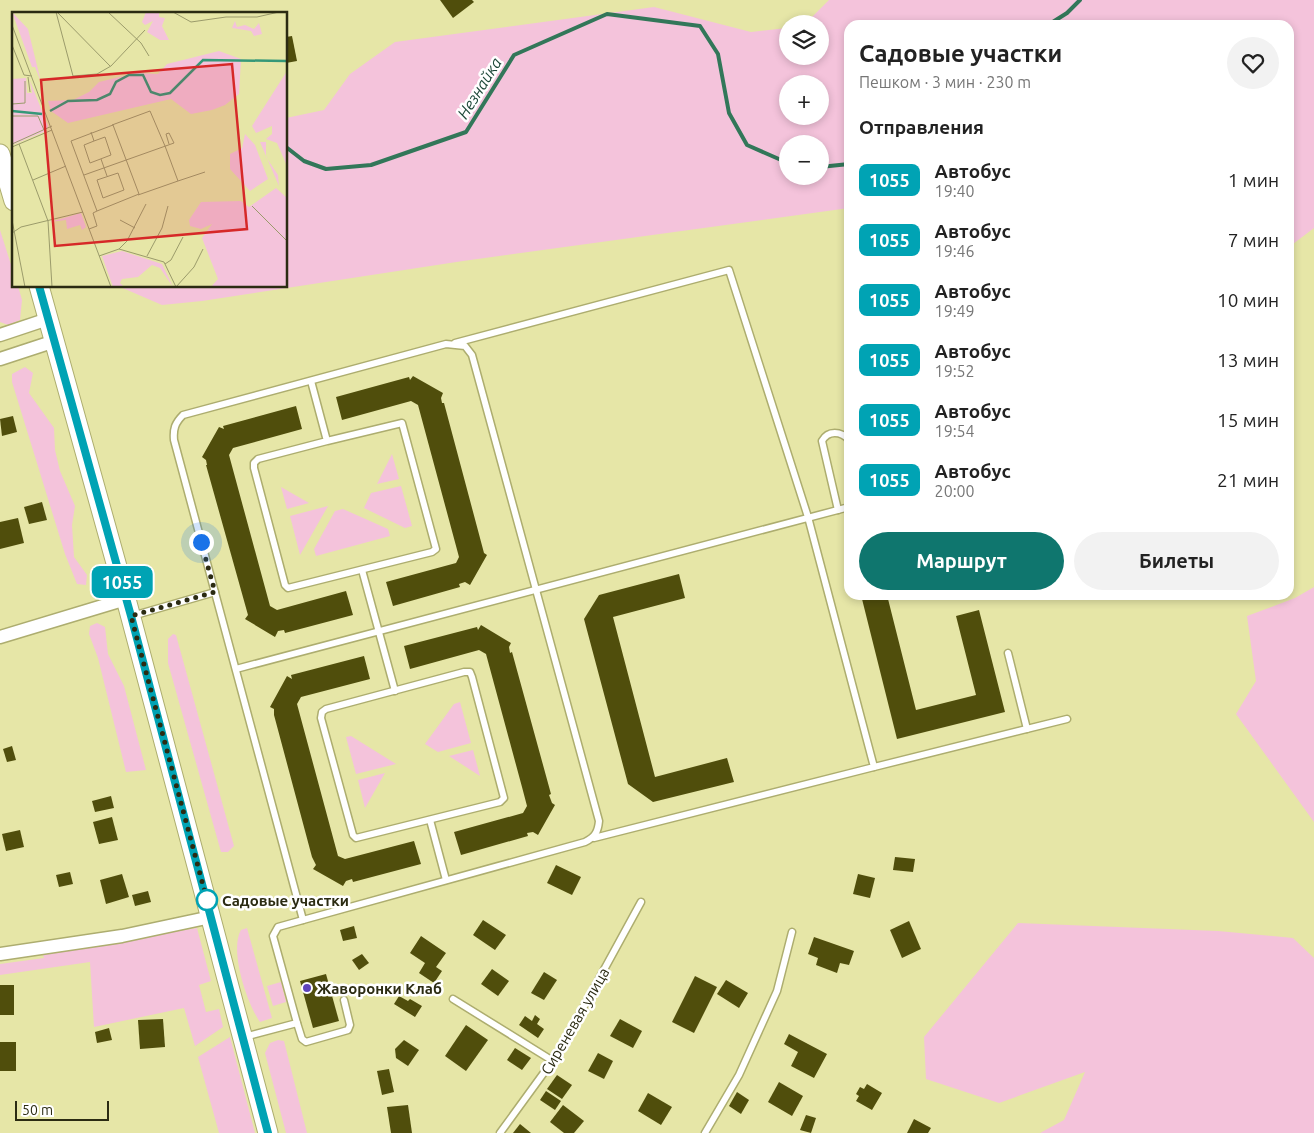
<!DOCTYPE html>
<html lang="ru">
<meta charset="utf-8">
<style>
:root{--surface:#fff;--page:#f2f2f2;--text:#222;--muted:#767676;--accent:#0f766e}
body{margin:0;font-family:Ubuntu,sans-serif;background:var(--page);color:var(--text);height:100vh;display:flex;flex-direction:column;font-size:19px;white-space:nowrap}
*{box-sizing:border-box;margin:0}
p{font-size:16px;color:var(--muted)}
.icon{flex:none;width:28px;height:28px;fill:none;stroke:currentColor;stroke-width:2;stroke-linecap:round;stroke-linejoin:round}
.map{position:relative;flex:1;overflow:hidden}
.side{position:absolute;left:844px;top:20px;width:450px;height:580px;display:flex;flex-direction:column;background:var(--surface);border-radius:15px;box-shadow:0 2px 8px #0003}
.side>*{flex:none}
.badge{padding:0 10px;border-radius:8px;font-size:18px;line-height:32px}
.tools{position:absolute;left:779px;top:15px;display:grid;gap:10px}
.tools a{display:grid;place-items:center;width:50px;height:50px;border-radius:50%;background:var(--surface);box-shadow:0 2px 8px #0003;font-size:25px}
.scale{position:absolute;left:15px;bottom:12px;width:94px;box-sizing:border-box;padding-left:5px;border:2px solid #2b2b12;border-top:0;font-size:14px;line-height:18px;white-space:nowrap;color:#2b2b12;-webkit-text-stroke:4px #fff;paint-order:stroke}
.you{position:absolute;width:25px;height:25px;margin:-12px;border:4px solid #fff;border-radius:50%;background:#1a73e8;box-shadow:0 0 0 8px #1a73e833}
.map>.badge{position:absolute;translate:-50% -50%;box-shadow:0 0 0 2px #fff}
h2{padding:0 15px;font-size:19px;line-height:45px}
.round{display:grid;place-items:center;flex:none;width:52px;height:52px;border-radius:26px;background:var(--page)}
.summary{display:flex;align-items:center;justify-content:space-between;height:85px;padding:0 15px}
h1{font-size:24px;font-weight:600;line-height:38px}
.button{display:flex;gap:10px;margin-top:auto;padding:10px 15px}
.button a{flex:1;height:58px;border-radius:30px;background:var(--accent);color:#fff;font-size:20px;font-weight:600;line-height:58px;text-align:center}
.button a+a{background:var(--page);color:var(--text)}
ul{padding:0;list-style:none}
li{display:flex;align-items:center;gap:15px;height:60px;padding:0 15px}
li div{flex:1}
li b{display:block;font-size:19px}
li em{font-style:normal}
li .badge{min-width:55px;font-weight:700;text-align:center}
.map>svg:first-child{display:block}
</style>
<div class="map">
<svg width="1314" height="1133" viewBox="0 0 1314 1133">
<rect width="100%" height="100%" fill="#e6e6a7"/>
<g fill="#f4c3db" fill-rule="evenodd">
<path d="M829,0H1314V228L1289,247V25H849V208L463,261L202,301L162,305L118,286H286V118L324,110L350,74L395,42L654,7L751,32L787,28L788,56H820V24H805ZM788,84H820V116H788ZM788,144H820V176H788Z"/>
<polygon points="0,230 14,274 14,286 18,286 22,300 20,320 8,325 0,322"/>
<polygon points="25,367 33,373 29,393 54,428 55,450 60,471 75,506 72,525 74,557 87,575 86,585 77,584 65,554 12,382 12,374"/>
<polygon points="392,454 399,479 377,484"/>
<polygon points="401,486 412,526 405,528 364,508 371,493"/>
<polygon points="281,487 309,503 287,509"/>
<polygon points="328,506 300,555 290,516"/>
<polygon points="343,509 388,529 390,536 316,556 314,549 335,511"/>
<polygon points="1314,587 1314,822 1236,714 1256,681 1247,616 1295,598"/>
<polygon points="97,623 105,627 108,654 124,686 146,770 126,772 98,658 89,634 90,626"/>
<polygon points="173,634 176,635 234,846 228,852 221,852 168,663 168,639"/>
<polygon points="460,702 471,743 438,752 425,744 454,704"/>
<polygon points="351,736 396,764 356,774 346,737"/>
<polygon points="473,750 480,776 449,756"/>
<polygon points="385,773 365,808 358,780"/>
<polygon points="1018,923 1218,931 1293,938 1314,958 1314,1133 1040,1133 1064,1120 1085,1072 999,1103 926,1079 924,1037"/>
<polygon points="197,928 211,981 199,985 206,1012 219,1009 223,1027 195,1046 184,1008 94,1027 90,962 0,975 0,964 44,958 43,955 54,952"/>
<path d="M247,928L272,1018L260,1022C247,1004 229,950 241,930Z"/>
<polygon points="281,982 286,1002 273,1006 267,986"/>
<polygon points="230,1037 255,1133 219,1133 198,1057"/>
<polygon points="278,1040 284,1041 307,1133 286,1133 265,1053 270,1043"/>
</g>
<g fill="none" stroke-linecap="round" stroke-linejoin="round">
<g stroke="#327759" stroke-width="4">
<polyline points="1048,25 1067,13 1080,0"/>
<polyline points="286,147 304,161 326,169 371,165 466,132 514,55 607,14 700,26 718,54 729,113 747,145 788,163"/>
<polyline points="820,167 849,164"/>
</g>
</g>
<g fill="#504e0c">
<polygon points="440,0 472,0 474,2 453,18"/>
<polygon points="292,36 297,61 286,63 286,37"/>
<polygon points="413,376 443,393 441,398 442,403 444,403 484,553 487,555 470,585 465,582 459,584 460,587 393,606 386,582 456,563 459,557 418,405 411,401 342,420 336,397 409,377 410,380"/>
<polygon points="296,406 302,429 233,448 229,455 270,606 277,610 346,591 353,615 285,633 284,630 278,631 275,637 245,619 248,615 206,465 207,465 206,460 202,457 219,427 224,429 223,426"/>
<polygon points="13,416 17,432 2,436 0,419"/>
<polygon points="42,502 47,520 29,524 24,507"/>
<polygon points="18,518 24,543 0,549 0,522"/>
<polygon points="679,574 685,598 613,617 655,777 727,758 734,782 653,802 628,784 584,619 599,595"/>
<polygon points="861,595 887,595 916,710 976,695 956,616 979,610 1005,712 897,739"/>
<polygon points="481,625 511,643 509,647 510,653 512,652 551,794 549,795 552,803 555,805 538,835 533,832 527,833 528,836 461,855 454,832 523,813 527,806 522,787 486,654 479,650 410,669 404,646 477,627 478,630"/>
<polygon points="364,656 370,679 301,697 297,704 338,856 345,859 414,841 421,864 353,882 352,879 346,881 343,886 313,869 316,865 312,857 274,715 274,709 270,707 287,676 292,679 291,675"/>
<polygon points="12,746 16,760 7,762 3,749"/>
<polygon points="111,796 114,808 95,812 92,801"/>
<polygon points="112,817 118,840 99,844 93,822"/>
<polygon points="20,830 24,847 6,851 2,834"/>
<polygon points="895,857 915,859 913,872 893,870"/>
<polygon points="556,865 581,877 572,895 547,883"/>
<polygon points="70,872 73,884 59,887 56,875"/>
<polygon points="122,874 129,897 106,904 100,880"/>
<polygon points="858,874 875,878 870,898 853,894"/>
<polygon points="148,891 151,902 135,906 132,895"/>
<polygon points="483,920 506,935 495,950 473,935"/>
<polygon points="909,921 921,949 902,958 890,930"/>
<polygon points="354,926 357,938 343,941 340,930"/>
<polygon points="421,936 446,953 436,967 442,971 434,983 419,973 425,963 410,953"/>
<polygon points="814,937 854,951 849,965 840,963 837,973 816,965 818,958 808,954"/>
<polygon points="362,954 369,963 359,970 352,960"/>
<polygon points="492,969 509,981 498,996 481,984"/>
<polygon points="544,972 557,980 544,1000 531,993"/>
<polygon points="326,974 339,1021 313,1028 300,981"/>
<polygon points="695,976 717,987 694,1033 672,1022"/>
<polygon points="726,980 748,993 739,1008 717,994"/>
<rect x="0" y="985" width="14" height="30"/>
<polygon points="399,996 408,1001 410,999 422,1006 415,1017 394,1004"/>
<polygon points="535,1015 540,1019 537,1024 544,1029 538,1038 519,1025 525,1016 532,1021"/>
<polygon points="163,1019 165,1047 140,1049 138,1020"/>
<polygon points="620,1019 642,1031 633,1048 610,1036"/>
<polygon points="466,1025 488,1040 466,1071 445,1056"/>
<polygon points="109,1028 112,1040 97,1043 95,1032"/>
<polygon points="789,1034 827,1054 814,1078 791,1066 798,1052 784,1044"/>
<polygon points="404,1040 419,1050 408,1066 396,1058 395,1049"/>
<rect x="0" y="1042" width="16" height="29"/>
<polygon points="515,1048 531,1058 522,1070 507,1060"/>
<polygon points="598,1053 613,1061 604,1079 588,1071"/>
<polygon points="389,1069 394,1092 382,1095 377,1071"/>
<polygon points="557,1075 572,1085 562,1099 547,1089"/>
<polygon points="779,1082 803,1096 792,1116 768,1102"/>
<polygon points="867,1084 882,1093 872,1110 856,1101 859,1096 856,1094 860,1087 864,1089"/>
<polygon points="546,1091 561,1101 555,1110 540,1100"/>
<polygon points="737,1092 749,1100 741,1114 729,1106"/>
<polygon points="648,1093 672,1107 661,1125 638,1111"/>
<polygon points="408,1105 412,1133 391,1133 387,1107"/>
<polygon points="563,1105 584,1121 574,1133 564,1133 550,1122"/>
<polygon points="806,1115 816,1118 811,1133 800,1130"/>
<polygon points="914,1119 931,1128 928,1133 907,1133"/>
<polygon points="520,1124 531,1133 513,1133"/>
</g>
<g fill="none" stroke-linecap="round" stroke-linejoin="round">
<defs>
<g id="service">
<polyline points="455,343 729,270 808,517 874,767 594,838"/>
<path d="M446,344L465,346L472,355L599,821C598,832 595,837 585,842L303,920L174,440C173,429 175,423 183,415Z"/>
<polyline points="311,381 327,441 402,423 436,549 432,552 288,588 285,585 254,468 254,463 258,459 327,441"/>
<path d="M838,510L822,441C828,430 841,431 849,440"/>
<polyline points="362,570 395,691"/>
<polyline points="132,616 215,592"/>
<polyline points="1008,653 1027,729"/>
<polyline points="236,669 849,507"/>
<polygon points="464,672 470,672 472,677 504,798 500,802 356,838 353,835 321,718 322,712 326,709"/>
<polyline points="874,767 1067,719"/>
<polyline points="430,820 446,880"/>
<polyline points="453,999 553,1061"/>
<polyline points="297,1023 302,1039 306,1042 348,1030 350,1025 344,1000"/>
<polyline points="244,1037 297,1023 273,936 278,927 303,920"/>
<polyline points="500,1133 559,1052 641,902"/>
<polyline points="705,1133 739,1075 777,991 792,932"/>
</g>
<g id="minor">
<polyline points="0,335 48,319"/>
<polyline points="0,359 55,341"/>
<polyline points="0,637 126,599"/>
<polyline points="0,954 122,936 211,917"/>
</g>
<g id="secondary">
<polyline points="0,154 14,201"/>
<polyline points="39,286 126,599 268,1133"/>
</g>
</defs>
<use href="#service" stroke="#adad6f" stroke-width="9"/>
<use href="#minor" stroke="#adad6f" stroke-width="15"/>
<use href="#secondary" stroke="#adad6f" stroke-width="21"/>
<use href="#service" stroke="#fff" stroke-width="6"/>
<use href="#minor" stroke="#fff" stroke-width="12"/>
<use href="#secondary" stroke="#fff" stroke-width="19"/>
</g>
<g fill="none" stroke-linecap="round" stroke-linejoin="round">
<defs>
<polyline id="line" points="39,286 131,616 268,1133"/>
</defs>
<use href="#line" stroke="#fff" stroke-width="11"/>
<use href="#line" stroke="#00a3b4" stroke-width="8"/>
<polyline stroke="#2b2b12" stroke-width="5" stroke-dasharray="0 9" points="201,542 215,592 131,616 207,900"/>
</g>
<circle fill="#fff" stroke="#00a3b4" stroke-width="2.5" cx="207" cy="900" r="10"/>
<circle fill="#5e43bb" stroke="#fff" stroke-width="2" cx="307" cy="988" r="5"/>
<g text-anchor="middle" dominant-baseline="central" stroke-width="5" stroke-linejoin="round" paint-order="stroke">
<g font-size="15" font-weight="bold" fill="#2b2b12" stroke="#fff" text-anchor="start">
<text x="222" y="900">Садовые участки</text>
</g>
<g font-size="15" font-weight="bold" fill="#2b2b12" stroke="#fff" text-anchor="start">
<text x="317" y="988">Жаворонки Клаб</text>
</g>
<g font-size="15" fill="#2b2b12" stroke="#fff">
<text transform="translate(575 1021) rotate(-60)">Сиреневая улица</text>
</g>
<g font-size="16" font-style="italic" fill="#1d4738" stroke="#fff">
<text transform="translate(479 88) rotate(-58)">Незнайка</text>
</g>
</g>
<g transform="translate(12 12)">
<rect width="275" height="275" fill="#e6e6a7"/>
<path d="M0,0L16,17L29,70L23,55H20ZM134,0H147V5L153,6L150,14L157,28H148L135,20L141,9L133,13L130,10ZM223,9L225,15L233,13L242,17L247,11L250,22L242,24L239,19L220,16ZM207,39L229,47L227,82L213,93L200,98L179,102L159,87L56,111L39,99L36,89L61,88L77,80L87,70L124,61L146,62L155,52ZM275,59V154L265,131L254,127L260,122V114L244,121L240,114ZM14,66L15,81H20L18,69L36,114L34,119L0,133V67ZM233,122L243,133L256,167L238,179L218,157V142L230,136ZM254,130V145L266,163L267,174L248,130ZM264,176L275,186V275H199L206,267L190,226L200,212L189,217L178,214L177,208L189,190L229,189L237,195ZM69,201L74,215L70,218L68,213L55,217L54,208L38,210ZM110,239L150,252L161,275L148,256L140,253L126,265L110,267L108,271L112,275H101L90,244Z" fill="#f4c3db"/>
<path fill="none" stroke="#359878" stroke-width="2.5" d="M0,99L30,102M38,99L56,89L85,88L98,82L104,70L117,63H131L139,80L148,83L158,81L191,48L275,49"/>
<path fill="none" stroke="#9b9b6b" stroke-width="1" d="M44,0L61,64L85,62L99,54L133,18M45,0L98,54M96,0L129,31L137,44M161,0L179,10L214,5H245L267,0M0,13L99,275M0,33L12,63L20,64M16,65L18,80M0,92L13,91V69M0,104H26L32,118M100,113L138,99L153,134L166,169L126,183M101,113L127,182L85,199L59,129ZM79,120L82,129L93,125L99,143L78,151L72,133L82,129M0,132L40,114M7,132L36,209L40,275M0,135L40,118M89,147L95,164M106,161L112,178L91,186L85,168ZM72,163L162,131L157,121L154,122L157,132M21,168L54,154M166,169L193,160M240,194L275,229M0,208L13,275M108,208L123,216M77,217L85,214L81,201L85,199M0,221L9,215L71,200M107,237L152,250L164,275M87,244L107,237L115,229L134,192M135,244L150,216L156,194M153,252L159,248L171,225M164,275L182,255L191,237"/>
<path fill="#d62828" fill-opacity="0.15" stroke="#d62828" stroke-width="2.5" d="M220,52L235,217L43,234L29,68Z"/>
<rect width="275" height="275" fill="none" stroke="#2b2b12" stroke-width="2.5"/>
</g>
</svg>
<div class="tools">
<a><svg class="icon" aria-label="layers" viewBox="0 0 24 24"><path d="M12 4l9 5-9 5-9-5zM3 14l9 5 9-5"/></svg></a>
<a>+</a>
<a>−</a>
</div>
<div class="scale">50 m</div>
<div class="you" style="left:201px;top:542px"></div>
<b class="badge" style="left:122px;top:582px;background:#00a3b4;color:#fff">1055</b>
<section class="side">
<div class="summary"><div><h1>Садовые участки</h1><p>Пешком · 3 мин · 230 m</p></div><a class="round"><svg class="icon" aria-label="heart" viewBox="0 0 24 24"><path d="M12 20l-8-8c-3-5 5-10 8-4 3-6 11-1 8 4z"/></svg></a></div>
<h2>Отправления</h2>
<ul>
<li><span class="badge" style="background:#00a3b4;color:#fff">1055</span><div><b>Автобус</b><p>19:40</p></div><em>1 мин</em></li>
<li><span class="badge" style="background:#00a3b4;color:#fff">1055</span><div><b>Автобус</b><p>19:46</p></div><em>7 мин</em></li>
<li><span class="badge" style="background:#00a3b4;color:#fff">1055</span><div><b>Автобус</b><p>19:49</p></div><em>10 мин</em></li>
<li><span class="badge" style="background:#00a3b4;color:#fff">1055</span><div><b>Автобус</b><p>19:52</p></div><em>13 мин</em></li>
<li><span class="badge" style="background:#00a3b4;color:#fff">1055</span><div><b>Автобус</b><p>19:54</p></div><em>15 мин</em></li>
<li><span class="badge" style="background:#00a3b4;color:#fff">1055</span><div><b>Автобус</b><p>20:00</p></div><em>21 мин</em></li>
</ul>
<div class="button"><a>Маршрут</a><a>Билеты</a></div>
</section>
</div>
